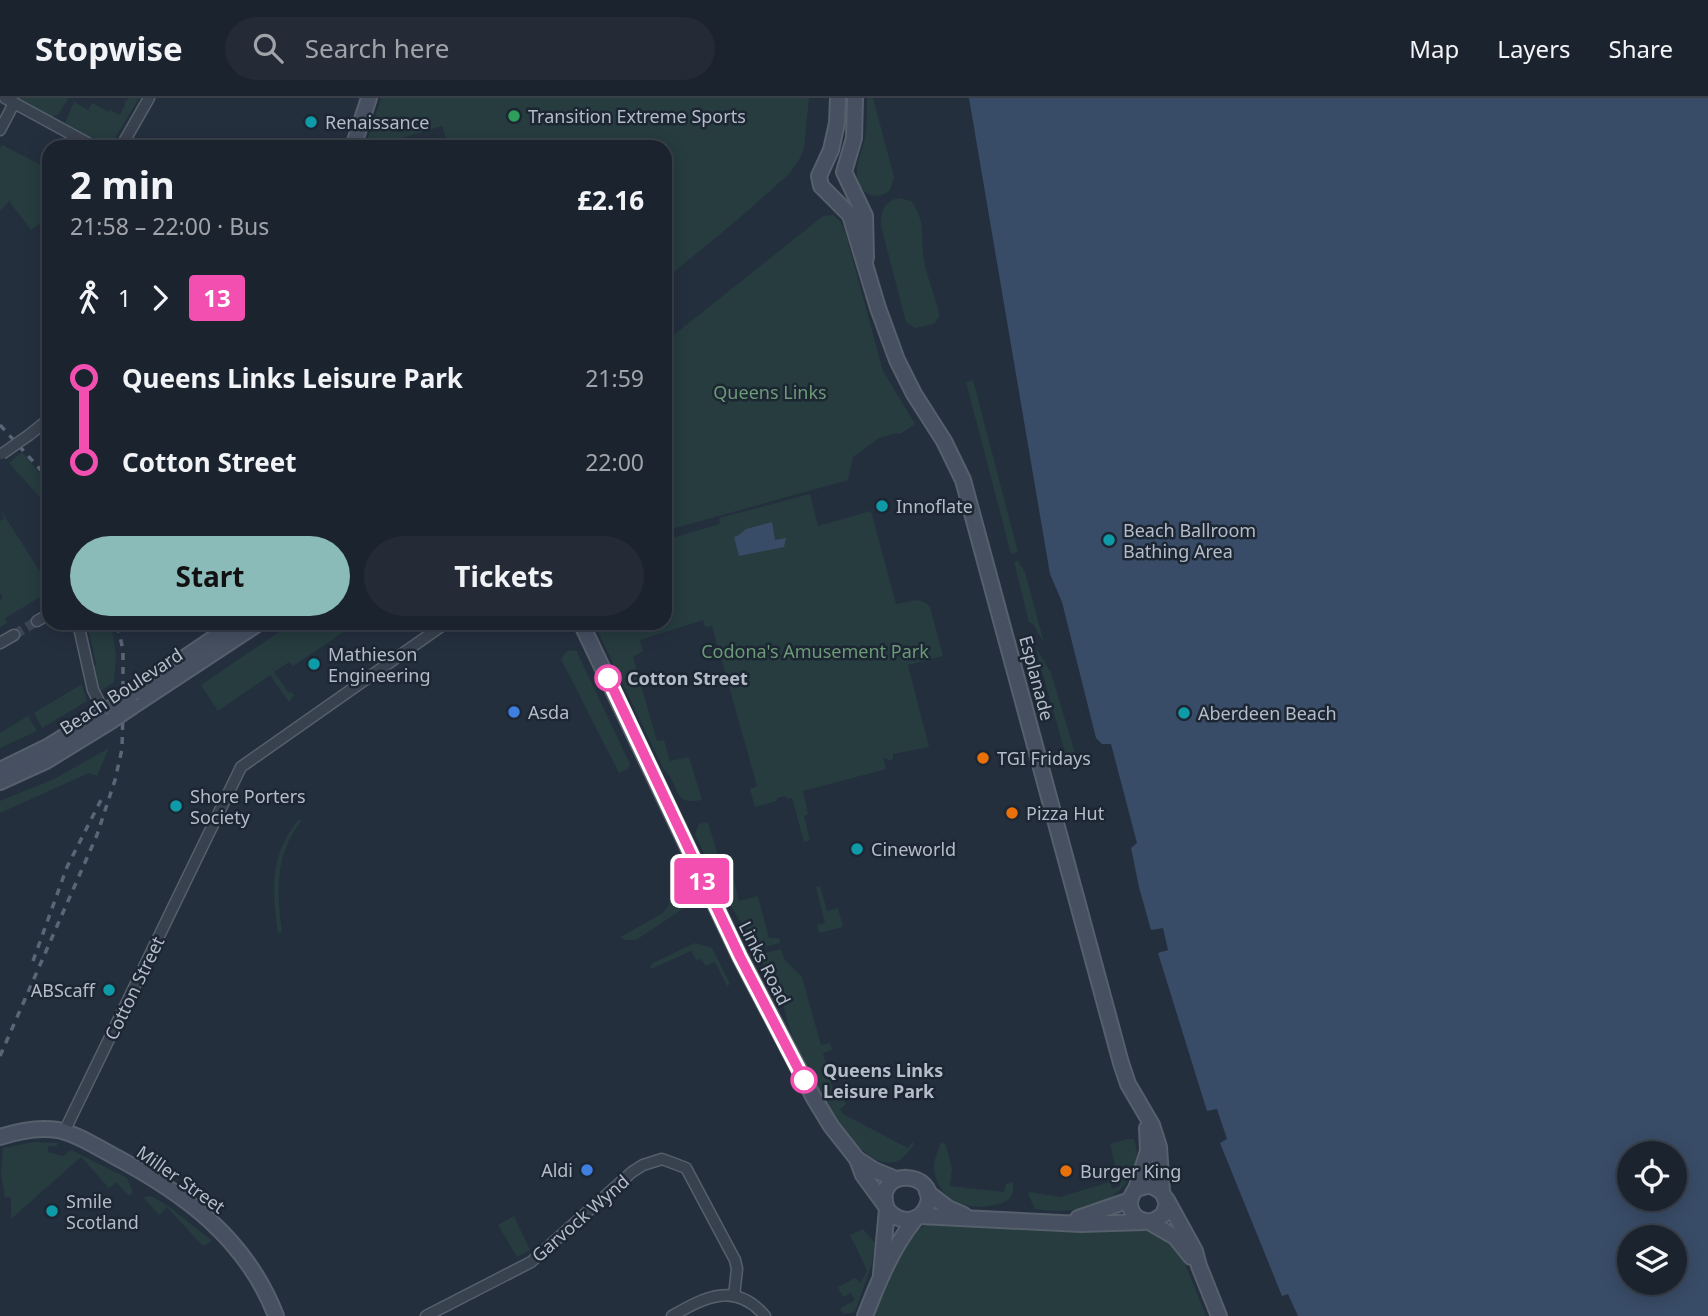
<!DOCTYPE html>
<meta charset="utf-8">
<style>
:root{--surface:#1b232e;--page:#242b36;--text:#f1f3f6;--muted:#a0a4aa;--line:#39404a;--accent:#8bbbb9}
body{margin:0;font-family:"Noto Sans",sans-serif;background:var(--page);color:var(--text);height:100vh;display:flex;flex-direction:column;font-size:26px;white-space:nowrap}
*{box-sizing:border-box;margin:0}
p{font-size:23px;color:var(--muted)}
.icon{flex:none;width:38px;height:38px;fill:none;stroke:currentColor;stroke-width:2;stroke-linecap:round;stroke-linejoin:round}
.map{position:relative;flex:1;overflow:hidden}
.panel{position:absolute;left:42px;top:42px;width:630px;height:490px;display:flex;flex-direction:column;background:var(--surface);border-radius:21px;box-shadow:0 4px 18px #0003,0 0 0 2px var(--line)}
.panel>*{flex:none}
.badge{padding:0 14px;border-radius:5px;font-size:24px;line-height:46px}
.fabs{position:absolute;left:1617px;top:1043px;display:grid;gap:14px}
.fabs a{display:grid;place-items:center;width:70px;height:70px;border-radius:50%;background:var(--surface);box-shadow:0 4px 18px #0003,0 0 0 2px var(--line);font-size:35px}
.map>.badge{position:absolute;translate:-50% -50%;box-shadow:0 0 0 4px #fff}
.legs{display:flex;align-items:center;gap:10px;height:77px;padding:0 28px;font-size:23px}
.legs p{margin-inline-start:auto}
.overview{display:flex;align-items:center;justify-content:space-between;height:119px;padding:0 28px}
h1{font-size:38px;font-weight:700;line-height:52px}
.button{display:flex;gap:14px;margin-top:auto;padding:14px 28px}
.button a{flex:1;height:80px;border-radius:42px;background:var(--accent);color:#111;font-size:28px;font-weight:700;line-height:80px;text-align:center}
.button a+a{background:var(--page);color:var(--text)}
ul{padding:0 28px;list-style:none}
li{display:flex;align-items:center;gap:24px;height:84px;font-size:26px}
li i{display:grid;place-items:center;width:10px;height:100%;margin:0 9px;background:currentColor}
li i::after{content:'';width:18px;height:18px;margin:-9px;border:5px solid;border-radius:50%;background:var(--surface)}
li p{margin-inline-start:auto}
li:first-child i{background:linear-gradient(#0000 50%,currentColor 0)}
li:last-child i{background:linear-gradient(currentColor 50%,#0000 0)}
header{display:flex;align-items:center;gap:42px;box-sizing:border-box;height:98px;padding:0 35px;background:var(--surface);border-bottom:2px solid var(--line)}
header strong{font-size:33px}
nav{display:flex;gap:38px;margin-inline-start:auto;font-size:24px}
.search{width:490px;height:63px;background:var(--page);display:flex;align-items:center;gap:18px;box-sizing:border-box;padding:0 24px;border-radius:38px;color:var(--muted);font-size:26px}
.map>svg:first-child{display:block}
</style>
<header>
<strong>Stopwise</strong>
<div class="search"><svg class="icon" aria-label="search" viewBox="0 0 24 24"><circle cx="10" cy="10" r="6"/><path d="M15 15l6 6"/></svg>Search here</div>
<nav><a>Map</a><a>Layers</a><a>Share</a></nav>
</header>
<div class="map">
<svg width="1708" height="1218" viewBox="0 0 1708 1218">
<rect width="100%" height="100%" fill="#242f3e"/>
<g fill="#263c3f">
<polygon points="16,0 66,0 68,1 58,17 51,19"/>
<polygon points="129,0 139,0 115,40 109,44 104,43 102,47 67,28 65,25 74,4 88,12 92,5 109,14 110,12 120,17 125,7 124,5"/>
<polygon points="381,0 809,0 804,51 799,62 789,76 736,123 665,181 665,49 459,49 456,41 447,43 442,28 372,49 365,49"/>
<path d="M867,0H873L894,79L890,92C875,105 858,95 857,76C856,62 865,47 866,33C867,22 867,11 867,0Z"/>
<polygon points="2,47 49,71 49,119 31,132 9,103 0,113 0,51"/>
<path d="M899,100L911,103C927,125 920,138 924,162C927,179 934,195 938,211L939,219L934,226L915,230L906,224L881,128C880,114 884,103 899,100Z"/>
<polygon points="833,117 840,123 845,133 883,273 915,326 900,336 897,335 879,340 853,359 848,382 665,433 665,244 823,118"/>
<polygon points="973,282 1018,454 1011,456 966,284"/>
<polygon points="22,354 49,386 49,409 9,365"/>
<path d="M810,396L818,428L871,413L896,506C909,504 920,497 930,509L943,558L908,567L929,649L893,656V661L890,663L883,659L886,670L883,672L803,693L808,716L804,718L810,742L804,744L792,700L787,701L786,698L777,700V703L755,709L750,691L757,688L712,528L705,529L703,522L640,542L643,553L633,559L657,643L664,642L670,663L689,659L702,702C670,708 682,688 664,672L594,525H665V442L720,426L719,420Z"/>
<polygon points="0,411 49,488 49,494 5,520 7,525 0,529 0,502 3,500 0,495 0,423 4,421"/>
<polygon points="1018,463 1025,474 1044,545 1033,526 1029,524 1014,464"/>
<polygon points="87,525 111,525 116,557 114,584 99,594 92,571 96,566"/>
<polygon points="292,525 357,525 293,568 289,564 274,574 289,595 291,594 294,597 289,604 270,577 218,613 201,587"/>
<polygon points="1035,548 1051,575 1075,655 1066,658"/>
<polygon points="576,552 630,666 628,671 619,675 561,561 567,553"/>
<polygon points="82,586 87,603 42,630 34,615"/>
<polygon points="28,618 37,633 0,650 0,635"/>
<polygon points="109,650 97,678 89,675 0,715 0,703 56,680"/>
<path d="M299,721L301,723C274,759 277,791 282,834L278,835C272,791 269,758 299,721Z"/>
<path d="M708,724L723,775L732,774L739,803L758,798L769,840H779L780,845L765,849C735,828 711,770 695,736L699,726Z"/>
<path d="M678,765C684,778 692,793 687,808L636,842H625L620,839L663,815C671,805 675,796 672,782L679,778L674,766Z"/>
<polygon points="820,788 827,813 838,810 843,829 819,835 817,827 825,825 816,789"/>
<polygon points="695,845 712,850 730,886 727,888 715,864 706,868 701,861 696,862 691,853 651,871 650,869 653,865"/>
<path d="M781,851L784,861L802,879L821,947L830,945L832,952L823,955L836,1002L844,1001L846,1006L840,1011L843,1016L908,1050L912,1044L914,1046C873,1117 804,967 791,934C787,925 786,914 782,904C777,891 769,878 763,865L766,855Z"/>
<path d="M1128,1041H1134C1139,1057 1137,1068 1128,1082C1108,1112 1068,1116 1035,1111L1028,1096L1030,1094L1060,1099L1110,1084L1112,1091L1120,1088L1110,1046Z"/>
<polygon points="34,1044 57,1045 57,1048 48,1048 48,1054 63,1058 71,1052 127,1080 133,1094 129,1098 116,1084 109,1090 81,1059 11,1121 11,1099 5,1099 1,1076 3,1050"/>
<path d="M941,1044L946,1047L952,1070L950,1088L1004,1094L1006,1086L1013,1084C1013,1090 1014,1095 1010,1100C1005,1105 996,1107 989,1108C961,1112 937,1099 934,1070C933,1063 939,1051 941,1044Z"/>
<polygon points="151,1098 168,1108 212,1143 203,1148 167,1109 159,1117 143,1099"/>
<polygon points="514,1118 530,1152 517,1159 498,1127"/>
<polygon points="932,1125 1038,1131 1144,1131 1162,1137 1181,1155 1206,1218 871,1218 898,1150 912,1133"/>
<polygon points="863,1131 875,1145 872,1165 855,1214 844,1216 841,1213 841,1210 855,1202 851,1195 843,1199 838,1189 855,1180 861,1185 867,1172 850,1137"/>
</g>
<g fill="#394c67" fill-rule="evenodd">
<path d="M969,0H1708V1218H1298L1288,1196L1282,1198L1220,1045L1227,1041L1217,1011L1207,1013L1158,855L1168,852L1163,830L1151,832L1139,789L1131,750L1137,745L1111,646H1102L1096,640L1062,504L1050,476ZM1629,1055H1675V1101H1629ZM1629,1139H1675V1185H1629Z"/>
<polygon points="772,424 775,442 786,440 784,449 739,458 734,439 739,437 746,431"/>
</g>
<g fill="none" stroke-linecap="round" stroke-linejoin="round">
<polyline stroke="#3a4453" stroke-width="10" stroke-dasharray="10 5" stroke-linecap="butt" points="14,537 37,523"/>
<defs>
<g id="street">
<polyline points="5,0 95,49"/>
<polyline points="0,32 14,5"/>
<polyline points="121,49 149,0"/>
<polyline points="29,337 49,321"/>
<polyline points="37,523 49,516"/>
<polyline points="78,525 93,592 106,617"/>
<polyline points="0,545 14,537"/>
<polyline points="64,1034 241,669 446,525"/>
<polyline points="426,1218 531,1164 632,1074 643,1067 662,1061 686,1070 735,1162 737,1171 734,1198"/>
<path d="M672,1218C705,1199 735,1183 765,1218"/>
</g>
<g id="secondary">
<path d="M838,0L837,25L831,52L819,78L821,88L850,117L878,210L897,262L914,296L944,343L963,382L1121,965L1128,986L1152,1027L1159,1049L1162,1094L1167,1105L1163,1117L1153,1123C1133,1125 1123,1107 1136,1091L1150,1087L1162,1094"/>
<polyline points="855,0 854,40 844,74 865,118 866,160"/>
<polyline points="353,49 369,0"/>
<polyline points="581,525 740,859 814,1000 831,1028 857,1061 874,1072 896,1081"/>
<polyline points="134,594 236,525"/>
<polyline points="133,608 259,525"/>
<polyline points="0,672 49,648 112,609"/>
<polyline points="0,684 46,663 111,623"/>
<path d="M0,1039C18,1033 39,1029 58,1032C77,1036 95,1048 112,1057C184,1095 246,1140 276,1218"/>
<polyline points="857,1061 863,1077 885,1107"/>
<polyline points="1136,1091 1148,1053 1147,1030"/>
<polyline points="927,1094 948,1110 964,1117"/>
<polyline points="1167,1102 1195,1153 1199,1168 1219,1218"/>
<polyline points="920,1118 1081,1126 1144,1124"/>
<polyline points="1078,1120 1130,1102"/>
<polyline points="1149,1124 1175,1139 1191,1159"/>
<path d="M881,1176L887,1111C871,1068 941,1072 927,1108C919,1127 898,1125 887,1111"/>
<path d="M865,1218C879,1182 892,1150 916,1120"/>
</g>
</defs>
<use href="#street" stroke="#565f6c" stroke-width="13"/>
<use href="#secondary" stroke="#565f6c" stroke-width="18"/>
<use href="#street" stroke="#38414e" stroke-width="10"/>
<use href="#secondary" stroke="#465061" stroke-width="14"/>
<g stroke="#5a6575" stroke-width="3.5" stroke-dasharray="7 7" stroke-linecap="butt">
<polyline points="0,327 49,381"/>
<polyline points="33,863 67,769 101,702"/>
<polyline points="0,958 97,737 115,682 122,651 123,609 123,552 117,525"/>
</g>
<defs>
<polyline id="street-bridge" points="2,356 29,337"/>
<g id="secondary-bridge">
<polyline points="112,609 134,594"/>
<polyline points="111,623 133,608"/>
</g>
</defs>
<use href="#street-bridge" stroke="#565f6c" stroke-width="13" stroke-linecap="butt"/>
<use href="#secondary-bridge" stroke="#565f6c" stroke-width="18" stroke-linecap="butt"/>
<use href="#street-bridge" stroke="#38414e" stroke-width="10"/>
<use href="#secondary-bridge" stroke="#465061" stroke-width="14"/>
</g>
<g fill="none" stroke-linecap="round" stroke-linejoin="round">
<defs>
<polyline id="line-1" points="608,580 740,859 804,982"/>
</defs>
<use href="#line-1" stroke="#fff" stroke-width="16"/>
<use href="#line-1" stroke="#f24fb0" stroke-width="10"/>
</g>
<circle fill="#2e9e5b" stroke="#1d2633" stroke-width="2.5" cx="514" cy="18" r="7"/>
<g fill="#0f9aa8" stroke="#1d2633" stroke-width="2.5">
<circle cx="311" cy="24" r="7"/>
<circle cx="882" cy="408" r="7"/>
<circle cx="1109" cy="442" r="7"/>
<circle cx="314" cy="566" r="7"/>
<circle cx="1184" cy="615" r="7"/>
<circle cx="176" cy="708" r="7"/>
<circle cx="857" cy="751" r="7"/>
<circle cx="109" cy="892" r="7"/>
<circle cx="52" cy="1113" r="7"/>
</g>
<g fill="#fff" stroke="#f24fb0" stroke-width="3.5">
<circle cx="608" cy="580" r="12"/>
<circle cx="804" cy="982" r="12"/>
</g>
<g fill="#3f7fe0" stroke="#1d2633" stroke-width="2.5">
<circle cx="514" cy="614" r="7"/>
<circle cx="587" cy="1072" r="7"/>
</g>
<g fill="#e8710a" stroke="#1d2633" stroke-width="2.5">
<circle cx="983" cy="660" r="7"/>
<circle cx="1012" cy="715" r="7"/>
<circle cx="1066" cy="1073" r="7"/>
</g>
<g text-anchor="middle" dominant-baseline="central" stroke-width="5" stroke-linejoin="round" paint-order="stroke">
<g font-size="18" fill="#b4bcc9" stroke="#1d2633" text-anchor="start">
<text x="528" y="18">Transition Extreme Sports</text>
<text x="325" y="24">Renaissance</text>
<text x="896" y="408">Innoflate</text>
<text x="1123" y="432">Beach Ballroom<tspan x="1123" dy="21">Bathing Area</tspan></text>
<text x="328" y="556">Mathieson<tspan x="328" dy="21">Engineering</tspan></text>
<text x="528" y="614">Asda</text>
<text x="1198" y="615">Aberdeen Beach</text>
<text x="997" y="660">TGI Fridays</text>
<text x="190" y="698">Shore Porters<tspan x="190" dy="21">Society</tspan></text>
<text x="1026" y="715">Pizza Hut</text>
<text x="871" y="751">Cineworld</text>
<text x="95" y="892" text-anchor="end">ABScaff</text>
<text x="573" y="1072" text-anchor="end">Aldi</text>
<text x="1080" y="1073">Burger King</text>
<text x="66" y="1103">Smile<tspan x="66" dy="21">Scotland</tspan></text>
</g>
<g font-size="18" fill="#6b9a76" stroke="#1d2633">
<text x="770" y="294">Queens Links</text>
<text x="815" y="553">Codona's Amusement Park</text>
</g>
<g font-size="18" font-weight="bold" fill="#b4bcc9" stroke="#1d2633" text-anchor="start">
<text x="627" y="580">Cotton Street</text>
<text x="823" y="972">Queens Links<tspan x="823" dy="21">Leisure Park</tspan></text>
</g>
<g font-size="18" fill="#b4bcc9" stroke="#1d2633">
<text transform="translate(1037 580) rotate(75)">Esplanade</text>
<text transform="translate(121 593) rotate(-33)">Beach Boulevard</text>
<text transform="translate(765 865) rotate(63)">Links Road</text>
<text transform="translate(134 890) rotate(-64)">Cotton Street</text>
<text transform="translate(181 1081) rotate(35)">Miller Street</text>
<text transform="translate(580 1120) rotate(-41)">Garvock Wynd</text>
</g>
</g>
</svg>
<div class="fabs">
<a><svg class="icon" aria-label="locate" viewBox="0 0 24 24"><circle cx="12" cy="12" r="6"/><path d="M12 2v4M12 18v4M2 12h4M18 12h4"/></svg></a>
<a><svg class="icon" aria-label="layers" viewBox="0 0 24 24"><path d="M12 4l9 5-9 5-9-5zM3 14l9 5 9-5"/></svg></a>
</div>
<b class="badge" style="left:702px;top:783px;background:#f24fb0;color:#fff">13</b>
<section class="panel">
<div class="overview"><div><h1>2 min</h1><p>21:58 – 22:00 · Bus</p></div><b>£2.16</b></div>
<div class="legs"><svg class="icon" aria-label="walk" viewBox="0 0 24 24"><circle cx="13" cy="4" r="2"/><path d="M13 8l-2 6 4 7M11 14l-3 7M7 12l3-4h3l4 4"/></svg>1<svg class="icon" aria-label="forward" viewBox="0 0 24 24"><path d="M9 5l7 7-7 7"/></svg><b class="badge" style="background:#f24fb0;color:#fff">13</b></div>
<ul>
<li><i style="color:#f24fb0"></i><b>Queens Links Leisure Park</b><p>21:59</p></li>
<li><i style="color:#f24fb0"></i><b>Cotton Street</b><p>22:00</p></li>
</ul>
<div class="button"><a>Start</a><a>Tickets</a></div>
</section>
</div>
